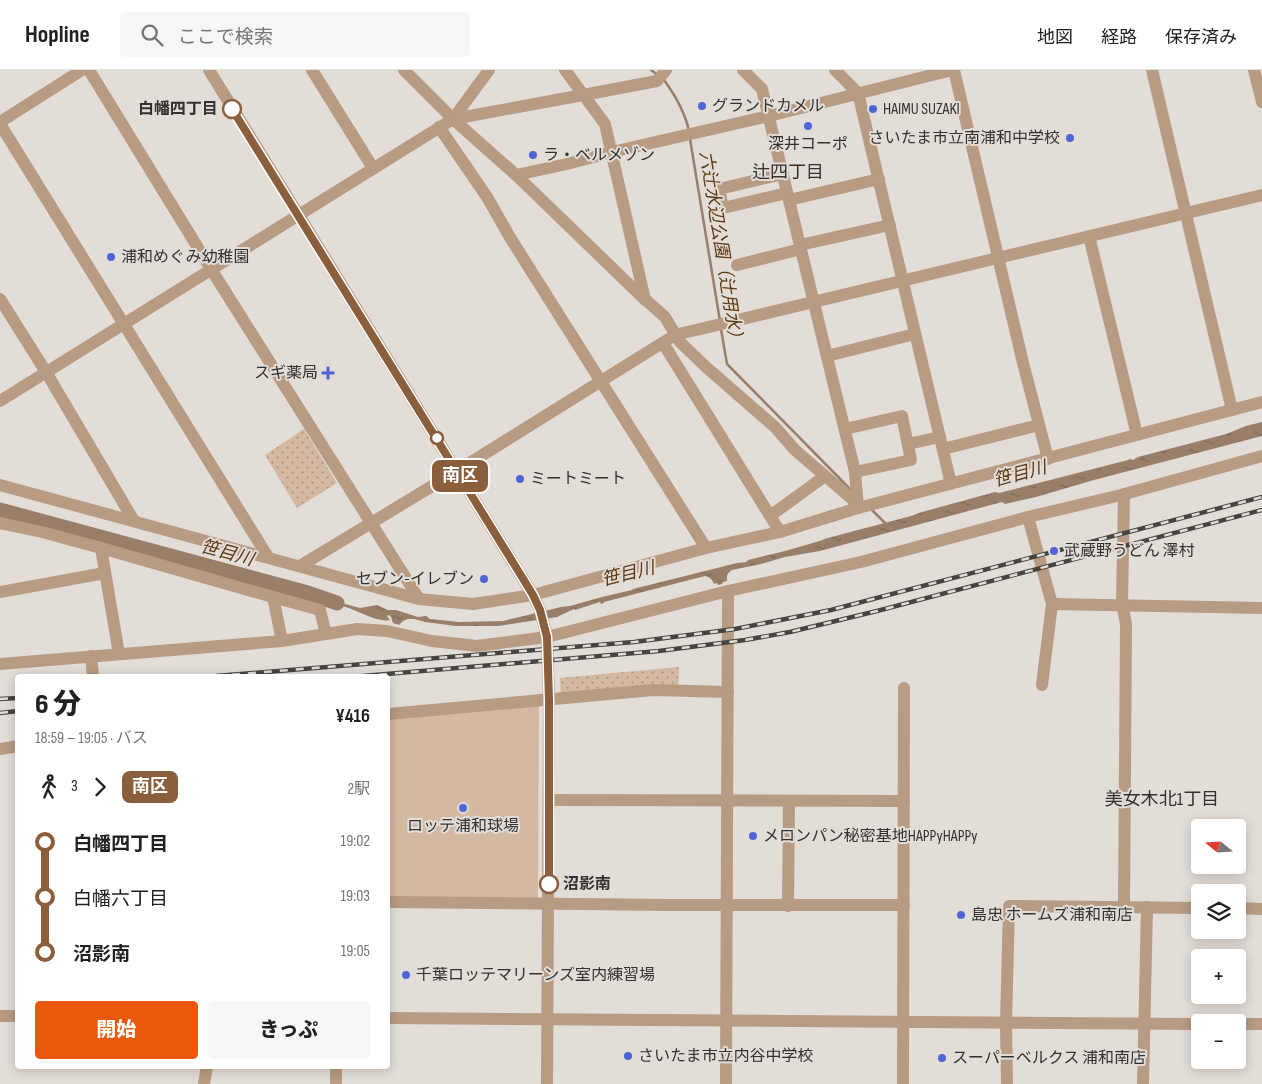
<!DOCTYPE html>
<html lang="ja">
<meta charset="utf-8">
<style>
:root{--surface:#fff;--page:#f6f6f6;--text:#202124;--muted:#757577;--line:#e0e0e0;--accent:#ea580c}
body{margin:0;font-family:"Sofia Sans Condensed","Noto Sans JP",sans-serif;background:var(--page);color:var(--text);height:100vh;display:flex;flex-direction:column;font-size:19px;white-space:nowrap}
*{box-sizing:border-box;margin:0}
p{font-size:16px;color:var(--muted)}
.icon{flex:none;width:28px;height:28px;fill:none;stroke:currentColor;stroke-width:2;stroke-linecap:round;stroke-linejoin:round}
.map{position:relative;flex:1;overflow:hidden}
.sheet{position:absolute;left:15px;top:604px;width:375px;height:395px;display:flex;flex-direction:column;background:var(--surface);border-radius:5px;box-shadow:0 2px 12px #0003}
.sheet>*{flex:none}
.badge{padding:0 10px;border-radius:8px;font-size:18px;line-height:32px}
.needle{width:32px;rotate:288deg}
.tools{position:absolute;left:1191px;top:749px;display:grid;gap:10px}
.tools a{display:grid;place-items:center;width:55px;height:55px;border-radius:5px;background:var(--surface);box-shadow:0 2px 12px #0003;font-size:25px}
.map>.badge{position:absolute;translate:-50% -50%;box-shadow:0 0 0 2px #fff}
.legs{display:flex;align-items:center;gap:8px;height:55px;padding:0 20px;font-size:16px}
.legs p{margin-inline-start:auto}
.overview{display:flex;align-items:center;justify-content:space-between;height:85px;padding:0 20px}
h1{font-size:28px;font-weight:800;line-height:38px}
.button{display:flex;gap:10px;margin-top:auto;padding:10px 20px}
.button a{flex:1;height:58px;border-radius:5px;background:var(--accent);color:#fff;font-size:20px;font-weight:800;line-height:58px;text-align:center}
.button a+a{background:var(--page);color:var(--text)}
ul{padding:0 20px;list-style:none}
li{display:flex;align-items:center;gap:18px;height:55px;font-size:19px}
li i{display:grid;place-items:center;width:8px;height:100%;margin:0 6px;background:currentColor}
li i::after{content:'';width:12px;height:12px;margin:-6px;border:4px solid;border-radius:50%;background:var(--surface)}
li p{margin-inline-start:auto}
li:first-child i{background:linear-gradient(#0000 50%,currentColor 0)}
li:last-child i{background:linear-gradient(currentColor 50%,#0000 0)}
header{display:flex;align-items:center;gap:30px;box-sizing:border-box;height:70px;padding:0 25px;background:var(--surface);border-bottom:1px solid var(--line)}
header strong{font-size:24px}
nav{display:flex;gap:28px;margin-inline-start:auto;font-size:18px}
.search{width:350px;height:45px;background:var(--page);display:flex;align-items:center;gap:12px;box-sizing:border-box;padding:0 18px;border-radius:5px;color:var(--muted);font-size:19px}
.map>svg:first-child{display:block}
</style>
<header>
<strong>Hopline</strong>
<div class="search"><svg class="icon" aria-label="search" viewBox="0 0 24 24"><circle cx="10" cy="10" r="6"/><path d="M15 15l6 6"/></svg>ここで検索</div>
<nav><a>地図</a><a>経路</a><a>保存済み</a></nav>
</header>
<div class="map">
<svg width="1262" height="1014" viewBox="0 0 1262 1014">
<defs>
<pattern id="grass-dots" width="8" height="8" patternUnits="userSpaceOnUse" patternTransform="scale(1.25)"><rect width="8" height="8" fill="#d3b8a2"/><path d="M2 2h.1M6 6h.1" fill="none" stroke="#ac9684" stroke-width="1.8" stroke-linecap="round"/></pattern>
<pattern id="water-ripples" width="26" height="14" patternUnits="userSpaceOnUse" patternTransform="scale(1.25)"><rect width="26" height="14" fill="#997f6a"/><path d="M2 4q2-2 4 0t4 0M15 11q2-2 4 0t4 0" fill="none" stroke="#7d6958"/></pattern>
</defs>
<rect width="100%" height="100%" fill="#e3ddd8"/>
<g fill="url(#grass-dots)">
<polygon points="304,359 337,413 297,438 265,385"/>
<polygon points="679,597 678,617 561,626 560,608"/>
</g>
<polygon fill="#d3b8a2" points="539,634 538,830 388,828 388,647"/>
<path fill="url(#water-ripples)" d="M1262,352V366L1094,410L1036,427L1005,434L1002,432L820,481L785,487L761,494L732,500C728,502 726,506 727,511L723,512L722,514L718,515L717,513L714,514C712,509 710,507 705,506L604,532V533L601,534L600,532L575,540L574,539L557,547L498,556H456L425,552L414,549H408L403,551L399,555L393,553L391,547L389,545L387,546L390,550C379,553 360,542 349,538C339,535 328,532 318,530L319,527L360,538L377,535L388,540H396L418,547L426,546L430,549L459,552L503,551L561,537L570,536L602,527L632,520L633,519L737,493L746,492L748,490L785,481L823,470L824,469L911,446L922,442L995,422L999,423L1128,390L1130,389L1133,390L1138,387L1226,364L1246,356Z"/>
<g fill="none" stroke-linecap="round" stroke-linejoin="round">
<g stroke="#997f6a" stroke-width="2.5">
<polyline points="651,0 658,5"/>
<path d="M664,10C675,25 685,42 689,61"/>
<polyline points="690,69 720,251"/>
<polyline points="721,259 727,294 852,421"/>
<polyline points="871,439 886,454"/>
</g>
<polyline stroke="#997f6a" stroke-width="15" points="0,440 308,523 337,533"/>
<g stroke="#b79b83" stroke-width="12">
<polyline points="89,0 211,199 419,529"/>
<polyline points="209,0 533,525 540,540 547,567 549,630 547,1014"/>
<polyline points="312,0 373,98"/>
<polyline points="404,0 453,49 516,105 638,223 665,247 680,272 706,297 775,357 795,380 852,429 858,438"/>
<polyline points="565,0 605,54 645,230"/>
<polyline points="743,0 762,19 855,402 858,438"/>
<polyline points="835,0 858,23 951,414"/>
<polyline points="954,0 1023,293 1048,389"/>
<polyline points="1152,0 1232,340"/>
<polyline points="1254,0 1262,32"/>
<polyline points="453,49 489,0"/>
<polyline points="0,52 82,0"/>
<polyline points="0,54 268,487"/>
<polyline points="439,57 487,127 511,169 706,478"/>
<polyline points="783,104 719,119 723,138 787,123"/>
<polyline points="516,105 567,94 612,82 769,46 952,0"/>
<polyline points="789,130 879,109"/>
<polyline points="1089,166 1137,365"/>
<polyline points="800,175 890,155"/>
<polyline points="737,195 801,179"/>
<polyline points="0,229 46,302 134,451"/>
<polyline points="663,273 780,462"/>
<polyline points="827,286 915,264"/>
<polyline points="0,331 453,49 583,25 657,11 666,0"/>
<polyline points="845,359 902,346 911,390 855,402"/>
<polyline points="908,374 940,367"/>
<polyline points="943,379 1039,355"/>
<polyline points="0,415 419,529 473,534 533,525 706,478 780,462 858,438 1262,332"/>
<polyline points="770,446 825,406"/>
<polyline points="1028,447 1052,534 1042,615"/>
<polyline points="0,453 42,462 101,478 119,584"/>
<polyline points="101,478 273,527 320,540 326,564"/>
<polyline points="300,496 457,401 675,265 1262,125"/>
<polyline points="0,522 105,503"/>
<polyline points="273,527 282,571"/>
<polyline points="1052,534 1262,538"/>
<polyline points="91,586 93,606"/>
<polyline points="0,594 282,571 357,559 387,561 432,571 477,576 547,567 728,521 861,492 1028,447 1121,425 1262,386"/>
<polyline points="388,644 653,620 728,622"/>
<polyline points="0,679 18,676"/>
<polyline points="549,730 904,731"/>
<polyline points="388,832 669,835 904,835"/>
<polyline points="788,836 789,731"/>
<polyline points="1124,837 1126,554 1122,534 1124,424"/>
<polyline points="1238,838 1262,839"/>
<polyline points="0,946 18,946"/>
<polyline points="388,948 1200,954"/>
<polyline points="1238,954 1262,954"/>
<polyline points="204,1014 207,996"/>
<polyline points="336,1014 336,996"/>
<polyline points="726,1014 728,521"/>
<polyline points="903,1014 904,618"/>
<polyline points="1007,1014 1006,953 1009,836 1200,838"/>
<polyline points="1143,1014 1147,837"/>
</g>
<defs>
<g id="rail">
<polyline points="216,606 634,572 735,559 831,540 1262,427"/>
<polyline points="363,606 659,581 745,570 790,562 877,541 1262,440"/>
<polyline points="0,629 18,628"/>
<polyline points="0,643 18,641"/>
</g>
</defs>
<use href="#rail" stroke="#464441" stroke-width="4.5"/>
<use href="#rail" stroke="#e3ddd8" stroke-width="2.5" stroke-dasharray="8" stroke-linecap="butt"/>
</g>
<g fill="none" stroke-linecap="round" stroke-linejoin="round">
<defs>
<polyline id="line-1" points="232,39 514,494 533,525 540,540 547,567 549,630 549,814"/>
</defs>
<use href="#line-1" stroke="#fff" stroke-width="11"/>
<use href="#line-1" stroke="#8b5e3c" stroke-width="8"/>
</g>
<g fill="#5064d9" stroke="#e3ddd8" stroke-width="2">
<circle cx="702" cy="36" r="5"/>
<circle cx="873" cy="39" r="5"/>
<circle cx="808" cy="56" r="5"/>
<circle cx="1070" cy="68" r="5"/>
<circle cx="533" cy="85" r="5"/>
<circle cx="111" cy="187" r="5"/>
<path d="M325.5 295.5h5v5h5v5h-5v5h-5v-5h-5v-5h5z"/>
<circle cx="520" cy="409" r="5"/>
<circle cx="1054" cy="481" r="5"/>
<circle cx="484" cy="509" r="5"/>
<circle cx="463" cy="738" r="5"/>
<circle cx="753" cy="766" r="5"/>
<circle cx="961" cy="845" r="5"/>
<circle cx="406" cy="905" r="5"/>
<circle cx="628" cy="986" r="5"/>
<circle cx="942" cy="988" r="5"/>
</g>
<g fill="#fff" stroke="#8b5e3c" stroke-width="2.5">
<circle cx="232" cy="39" r="9"/>
<circle cx="437" cy="368" r="6"/>
<circle cx="549" cy="814" r="9"/>
</g>
<g text-anchor="middle" dominant-baseline="central" stroke-width="4" stroke-linejoin="round" paint-order="stroke">
<g font-size="16" fill="#33312f" stroke="#e3ddd8" text-anchor="start">
<text x="712" y="36">グランドカメル</text>
<text x="883" y="39">HAIMU SUZAKI</text>
<text x="1060" y="68" text-anchor="end">さいたま市立南浦和中学校</text>
<text x="808" y="74" text-anchor="middle">深井コーポ</text>
<text x="543" y="85">ラ・ベルメゾン</text>
<text x="121" y="187">浦和めぐみ幼稚園</text>
<text x="318" y="303" text-anchor="end">スギ薬局</text>
<text x="530" y="409">ミートミート</text>
<text x="1064" y="481">武蔵野うどん 澤村</text>
<text x="474" y="509" text-anchor="end">セブン-イレブン</text>
<text x="463" y="756" text-anchor="middle">ロッテ浦和球場</text>
<text x="763" y="766">メロンパン秘密基地HAPPyHAPPy</text>
<text x="971" y="845">島忠 ホームズ浦和南店</text>
<text x="416" y="905">千葉ロッテマリーンズ室内練習場</text>
<text x="638" y="986">さいたま市立内谷中学校</text>
<text x="952" y="988">スーパーベルクス 浦和南店</text>
</g>
<g font-size="16" font-weight="bold" fill="#33312f" stroke="#e3ddd8" text-anchor="end">
<text x="218" y="39">白幡四丁目</text>
<text x="563" y="814" text-anchor="start">沼影南</text>
</g>
<g font-size="18" fill="#33312f" stroke="#e3ddd8">
<text x="788" y="102">辻四丁目</text>
<text x="1162" y="729">美女木北1丁目</text>
</g>
<g font-size="18" font-style="italic" fill="#5d3711" stroke="#e3ddd8">
<text transform="translate(721 179) rotate(81)">六辻水辺公園（辻用水）</text>
<text transform="translate(1020 404) rotate(-15)">笹目川</text>
<text transform="translate(227 483) rotate(15)">笹目川</text>
<text transform="translate(628 504) rotate(-14)">笹目川</text>
</g>
</g>
</svg>
<div class="tools">
<a><svg class="needle" viewBox="-14 -14 28 28"><path d="M0-13l5 13h-10z" fill="#e53935"/><path d="M0 13l5-13h-10z" fill="#757577"/></svg></a>
<a><svg class="icon" aria-label="layers" viewBox="0 0 24 24"><path d="M12 4l9 5-9 5-9-5zM3 14l9 5 9-5"/></svg></a>
<a>+</a>
<a>−</a>
</div>
<b class="badge" style="left:460px;top:406px;background:#8b5e3c;color:#fff">南区</b>
<section class="sheet">
<div class="overview"><div><h1>6 分</h1><p>18:59 – 19:05 · バス</p></div><b>¥416</b></div>
<div class="legs"><svg class="icon" aria-label="walk" viewBox="0 0 24 24"><circle cx="13" cy="4" r="2"/><path d="M13 8l-2 6 4 7M11 14l-3 7M7 12l3-4h3l4 4"/></svg>3<svg class="icon" aria-label="forward" viewBox="0 0 24 24"><path d="M9 5l7 7-7 7"/></svg><b class="badge" style="background:#8b5e3c;color:#fff">南区</b><p>2駅</p></div>
<ul>
<li><i style="color:#8b5e3c"></i><b>白幡四丁目</b><p>19:02</p></li>
<li><i style="color:#8b5e3c"></i><span>白幡六丁目</span><p>19:03</p></li>
<li><i style="color:#8b5e3c"></i><b>沼影南</b><p>19:05</p></li>
</ul>
<div class="button"><a>開始</a><a>きっぷ</a></div>
</section>
</div>
